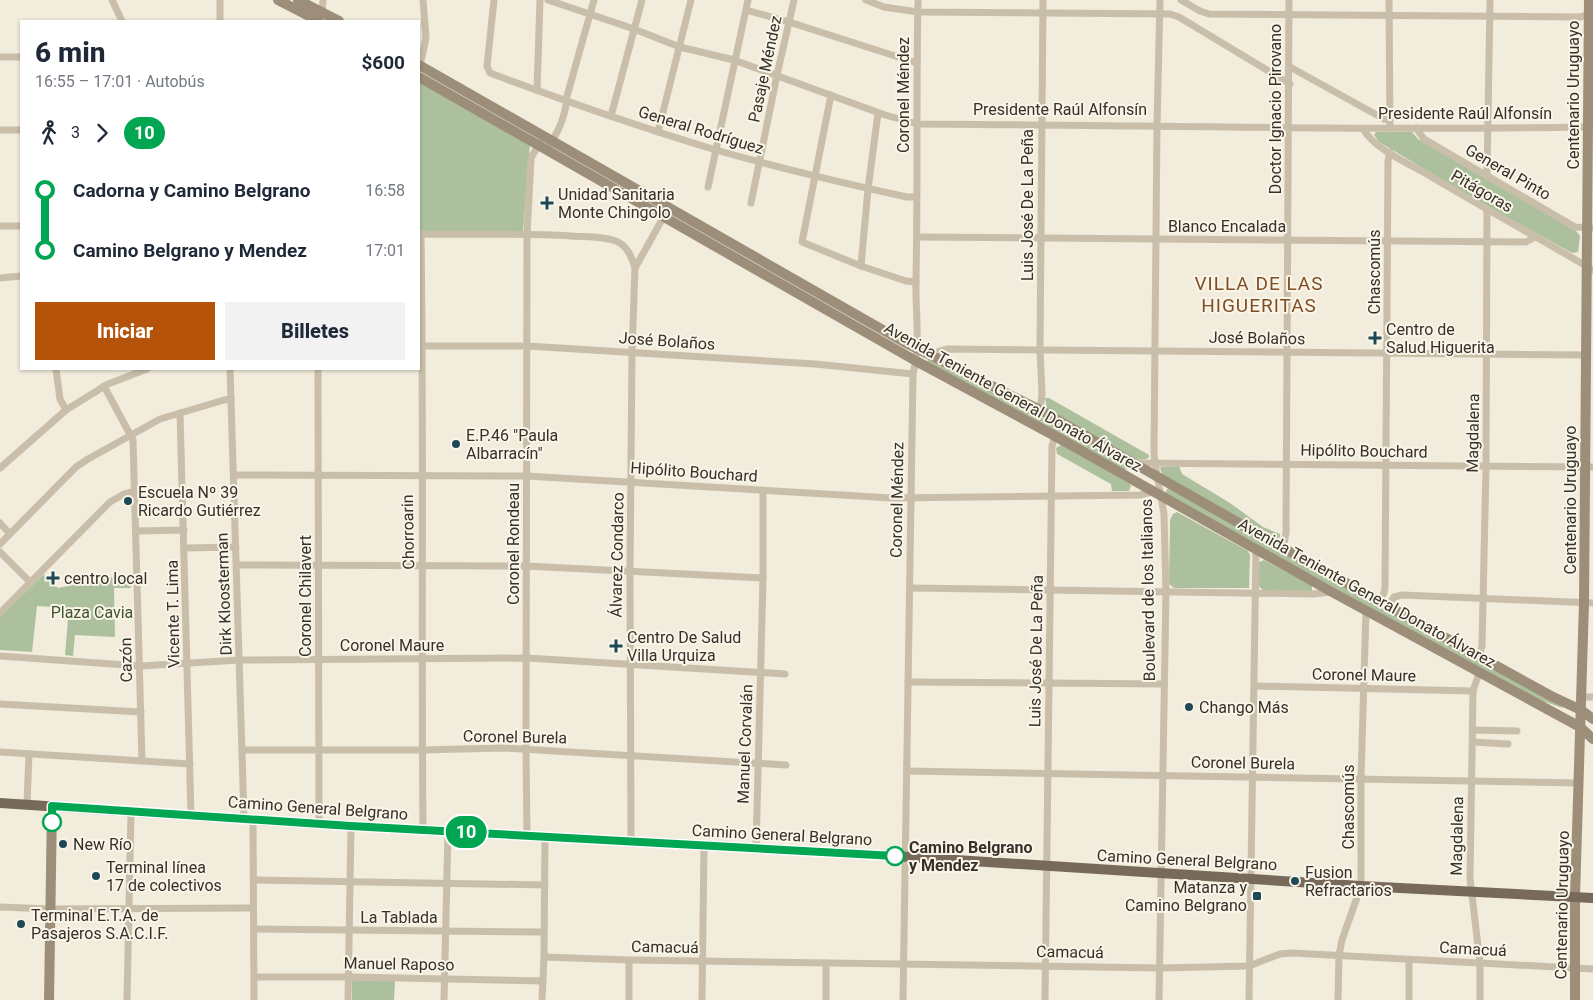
<!DOCTYPE html>
<html lang="es">
<meta charset="utf-8">
<style>
:root{--surface:#fff;--page:#f2f2f3;--text:#1f2937;--muted:#747a83;--accent:#b45309}
body{margin:0;font-family:Roboto,sans-serif;background:var(--page);color:var(--text);height:100vh;display:flex;flex-direction:column;font-size:19px;white-space:nowrap}
*{box-sizing:border-box;margin:0}
p{font-size:16px;color:var(--muted)}
.icon{flex:none;width:28px;height:28px;fill:none;stroke:currentColor;stroke-width:2;stroke-linecap:round;stroke-linejoin:round}
.map{position:relative;flex:1;overflow:hidden}
.details{position:absolute;left:20px;top:20px;width:400px;height:350px;display:flex;flex-direction:column;background:var(--surface);border-radius:0px;box-shadow:0 1px 4px #0004}
.details>*{flex:none}
.badge{padding:0 10px;border-radius:16px;font-size:18px;line-height:32px}
.map>.badge{position:absolute;translate:-50% -50%;box-shadow:0 0 0 2px #fff}
.legs{display:flex;align-items:center;gap:8px;height:55px;padding:0 15px;font-size:16px}
.legs p{margin-inline-start:auto}
.headline{display:flex;align-items:center;justify-content:space-between;height:85px;padding:0 15px}
h1{font-size:28px;font-weight:800;line-height:38px}
.action{display:flex;gap:10px;margin-top:auto;padding:10px 15px}
.action a{flex:1;height:58px;border-radius:0px;background:var(--accent);color:#fff;font-size:20px;font-weight:800;line-height:58px;text-align:center}
.action a+a{background:var(--page);color:var(--text)}
ul{padding:0 15px;list-style:none}
li{display:flex;align-items:center;gap:18px;height:60px;font-size:19px}
li i{display:grid;place-items:center;width:8px;height:100%;margin:0 6px;background:currentColor}
li i::after{content:'';width:12px;height:12px;margin:-6px;border:4px solid;border-radius:50%;background:var(--surface)}
li p{margin-inline-start:auto}
li:first-child i{background:linear-gradient(#0000 50%,currentColor 0)}
li:last-child i{background:linear-gradient(currentColor 50%,#0000 0)}
.map>svg:first-child{display:block}
</style>
<div class="map">
<svg width="1593" height="1000" viewBox="0 0 1593 1000">
<rect width="100%" height="100%" fill="#f1ecdc"/>
<g fill="#adc09d">
<polygon points="419,80 530,143 523,232 419,231"/>
<polygon points="1376,132 1412,132 1418,139 1576,231 1580,236 1578,252 1572,253 1480,202 1379,142 1374,135"/>
<polygon points="929,360 1037,415 1127,465 1129,469 1124,470 926,362"/>
<polygon points="1045,398 1049,398 1149,455 1149,457 1146,459 1135,460 1047,409"/>
<polygon points="1061,445 1130,484 1131,486 1129,491 1112,491 1111,484 1057,454 1056,448"/>
<polygon points="1179,466 1182,474 1230,503 1263,527 1280,534 1280,537 1277,539 1163,475 1160,469 1161,467"/>
<polygon points="1168,488 1562,706 1563,708 1526,695 1165,493"/>
<polygon points="1177,512 1248,551 1250,555 1249,588 1174,588 1169,584 1170,520 1173,514"/>
<polygon points="1264,560 1312,585 1312,591 1263,590 1257,585 1259,562"/>
<polygon points="44,574 58,588 113,577 131,577 131,588 114,588 115,637 75,635 73,656 65,655 69,608 37,606 32,652 0,650 0,617"/>
<polygon points="352,980 395,981 394,1000 352,1000"/>
</g>
<g fill="none" stroke-linecap="round" stroke-linejoin="round">
<g stroke="#c9bea9" stroke-width="7">
<polyline points="112,0 122,21"/>
<polyline points="220,0 220,21"/>
<path d="M494,0L487,66L490,73C565,101 640,127 716,150C779,168 843,183 907,197H916"/>
<path d="M548,0L634,29L680,47L734,60L885,115L917,124C1140,125 1364,131 1587,127"/>
<polyline points="866,0 884,7 918,12 1170,14 1179,17 1290,84"/>
<polyline points="1181,0 1200,11 1209,14 1580,17 1591,14"/>
<polyline points="1389,0 1390,128"/>
<polyline points="746,10 789,22 917,63"/>
<polyline points="322,15 323,0"/>
<polyline points="0,57 21,57"/>
<polyline points="420,66 426,38 423,0"/>
<polyline points="1290,67 1384,119 1390,120"/>
<polyline points="537,90 540,0"/>
<polyline points="831,95 802,242 861,266 906,281 916,282"/>
<polyline points="611,116 642,0"/>
<polyline points="1416,128 1424,139 1575,227 1593,228"/>
<path d="M1363,129C1376,150 1404,161 1425,173C1480,206 1537,237 1593,270"/>
<polyline points="0,130 21,130"/>
<polyline points="658,132 691,0"/>
<path d="M546,150C557,135 566,115 567,96L594,0"/>
<polyline points="1487,176 1490,0"/>
<polyline points="708,187 748,0"/>
<polyline points="751,203 777,75 794,0"/>
<polyline points="0,226 21,226"/>
<path d="M419,234C469,235 521,233 571,236C586,237 603,236 616,241C628,246 632,258 635,268"/>
<path d="M421,234C424,433 421,631 423,829"/>
<polyline points="917,237 1526,242 1535,237"/>
<polyline points="861,266 868,189 878,113"/>
<polyline points="0,278 21,276"/>
<polyline points="419,346 527,346 815,364 913,374"/>
<polyline points="930,356 940,351 948,349 1586,355"/>
<polyline points="56,369 60,399 66,410"/>
<polyline points="230,369 244,818"/>
<polyline points="318,369 319,824"/>
<polyline points="104,386 133,440 142,761"/>
<polyline points="1040,410 1042,394 1040,349 1043,0"/>
<polyline points="180,413 191,815"/>
<polyline points="1136,463 1593,467"/>
<polyline points="0,468 66,410 108,384 147,369"/>
<polyline points="234,475 526,476 892,498 1140,495 1152,492"/>
<polyline points="0,523 10,534"/>
<polyline points="136,531 184,530"/>
<polyline points="0,544 76,467 88,459 160,419 224,400 231,399"/>
<polyline points="185,548 236,547"/>
<polyline points="1283,548 1286,533 1289,0"/>
<polyline points="0,552 30,582"/>
<polyline points="237,565 526,566 763,578"/>
<polyline points="910,588 1314,594 1331,592"/>
<polyline points="1379,602 1384,593 1385,588 1388,161 1390,152"/>
<polyline points="1388,606 1394,597 1402,595 1593,603"/>
<polyline points="0,613 110,502 124,494 134,491"/>
<polyline points="0,656 140,666 240,660 527,658 785,674"/>
<polyline points="1479,656 1482,646 1486,467 1487,211"/>
<polyline points="1479,673 1473,691 1470,878 1480,963 1480,1000"/>
<polyline points="908,682 1164,684"/>
<polyline points="1254,686 1473,691"/>
<polyline points="1582,697 1593,697"/>
<polyline points="0,704 141,712"/>
<polyline points="1473,730 1517,731"/>
<polyline points="1473,742 1508,744"/>
<polyline points="243,750 422,750 504,748 786,765"/>
<polyline points="0,752 190,764"/>
<polyline points="907,771 1579,783"/>
<polyline points="27,804 29,754"/>
<polyline points="253,819 254,1000"/>
<polyline points="527,836 526,749 527,235 531,158 540,142"/>
<polyline points="631,841 630,572 632,352 635,268 664,216"/>
<polyline points="756,849 763,578 763,490"/>
<polyline points="254,880 545,885"/>
<polyline points="0,907 50,909 253,908"/>
<polyline points="254,929 544,932"/>
<polyline points="544,957 629,960 1160,968 1249,966 1280,954 1292,953 1593,969"/>
<polyline points="255,977 349,977 543,981"/>
<polyline points="127,1000 131,812"/>
<polyline points="348,1000 351,826"/>
<polyline points="444,1000 448,831"/>
<polyline points="542,1000 544,957 545,836"/>
<polyline points="629,1000 629,960"/>
<polyline points="702,1000 704,846"/>
<polyline points="826,1000 826,963"/>
<path d="M903,1000L913,374C921,343 915,310 916,279C918,186 916,93 918,0"/>
<polyline points="1045,1000 1052,446 1055,436"/>
<polyline points="1159,1000 1166,591 1164,514 1155,463 1154,453 1157,125 1160,0"/>
<polyline points="1249,1000 1256,549"/>
<polyline points="1338,1000 1339,955 1342,940 1361,886 1361,779 1366,610"/>
<polyline points="1409,1000 1409,960"/>
</g>
<g stroke="#9d8e7a" stroke-width="10">
<polyline points="278,0 319,21"/>
<polyline points="298,0 339,21"/>
<polyline points="419,65 904,342 1040,410 1283,548 1551,696 1581,710 1593,719"/>
<polyline points="419,77 916,361 1055,436 1332,592 1580,727 1593,739"/>
<polyline points="49,1000 52,806"/>
<polyline points="1575,1000 1575,897 1584,603 1589,0"/>
</g>
<polyline stroke="#786a5a" stroke-width="10" points="0,803 351,826 894,856 1361,886 1593,898"/>
</g>
<g fill="none" stroke-linecap="round" stroke-linejoin="round">
<defs>
<polyline id="line-1" points="52,822 52,806 351,826 895,856"/>
</defs>
<use href="#line-1" stroke="#fff" stroke-width="11"/>
<use href="#line-1" stroke="#00a651" stroke-width="8"/>
</g>
<g fill="#1f4857" stroke="#f9f5e9" stroke-width="2">
<path d="M544.5 195.5h5v5h5v5h-5v5h-5v-5h-5v-5h5z"/>
<path d="M1372.5 330.5h5v5h5v5h-5v5h-5v-5h-5v-5h5z"/>
<circle cx="456" cy="444" r="5"/>
<circle cx="128" cy="501" r="5"/>
<path d="M50.5 570.5h5v5h5v5h-5v5h-5v-5h-5v-5h5z"/>
<path d="M613.5 638.5h5v5h5v5h-5v5h-5v-5h-5v-5h5z"/>
<circle cx="1189" cy="707" r="5"/>
<circle cx="63" cy="844" r="5"/>
<circle cx="96" cy="876" r="5"/>
<circle cx="1295" cy="881" r="5"/>
<rect x="1252" y="891" width="10" height="10" rx="2.5"/>
<circle cx="21" cy="924" r="5"/>
</g>
<g fill="#fff" stroke="#00a651" stroke-width="2.5">
<circle cx="52" cy="822" r="9"/>
<circle cx="895" cy="856" r="9"/>
</g>
<g text-anchor="middle" dominant-baseline="central" stroke-width="4" stroke-linejoin="round" paint-order="stroke">
<g font-size="16" fill="#363028" stroke="#f9f5e9">
<text transform="translate(765 69) rotate(-78)">Pasaje Méndez</text>
<text transform="translate(903 95) rotate(-90)">Coronel Méndez</text>
<text transform="translate(1573 95) rotate(-90)">Centenario Uruguayo</text>
<text x="1060" y="109">Presidente Raúl Alfonsín</text>
<text transform="translate(1275 109) rotate(-90)">Doctor Ignacio Pirovano</text>
<text x="1465" y="113">Presidente Raúl Alfonsín</text>
<text transform="translate(701 130) rotate(17)">General Rodríguez</text>
<text transform="translate(1508 172) rotate(30)">General Pinto</text>
<text transform="translate(1482 191) rotate(30)">Pitágoras</text>
<text transform="translate(1027 205) rotate(-90)">Luis José De La Peña</text>
<text x="1227" y="226">Blanco Encalada</text>
<text transform="translate(1374 272) rotate(-90)">Chascomús</text>
<text transform="translate(1257 338) rotate(1)">José Bolaños</text>
<text transform="translate(667 341) rotate(4)">José Bolaños</text>
<text transform="translate(1013 397) rotate(29)">Avenida Teniente General Donato Álvarez</text>
<text transform="translate(1473 433) rotate(-89)">Magdalena</text>
<text transform="translate(1364 451) rotate(1)">Hipólito Bouchard</text>
<text transform="translate(694 472) rotate(4)">Hipólito Bouchard</text>
<text transform="translate(897 500) rotate(-89)">Coronel Méndez</text>
<text transform="translate(1570 500) rotate(-90)">Centenario Uruguayo</text>
<text transform="translate(408 532) rotate(-91)">Chorroarin</text>
<text transform="translate(513 544) rotate(-90)">Coronel Rondeau</text>
<text transform="translate(617 555) rotate(-89)">Álvarez Condarco</text>
<text transform="translate(1148 590) rotate(-91)">Boulevard de los Italianos</text>
<text transform="translate(1367 593) rotate(29)">Avenida Teniente General Donato Álvarez</text>
<text transform="translate(224 594) rotate(-92)">Dirk Kloosterman</text>
<text transform="translate(305 596) rotate(-90)">Coronel Chilavert</text>
<text transform="translate(173 614) rotate(-91)">Vicente T. Lima</text>
<text x="392" y="645">Coronel Maure</text>
<text transform="translate(1036 651) rotate(-89)">Luis José De La Peña</text>
<text transform="translate(126 660) rotate(-91)">Cazón</text>
<text transform="translate(1364 675) rotate(1)">Coronel Maure</text>
<text transform="translate(515 737) rotate(1)">Coronel Burela</text>
<text transform="translate(745 744) rotate(-88)">Manuel Corvalán</text>
<text transform="translate(1243 763) rotate(1)">Coronel Burela</text>
<text transform="translate(1348 807) rotate(-90)">Chascomús</text>
<text transform="translate(318 808) rotate(4)">Camino General Belgrano</text>
<text transform="translate(782 835) rotate(3)">Camino General Belgrano</text>
<text transform="translate(1457 836) rotate(-89)">Magdalena</text>
<text transform="translate(1187 860) rotate(3)">Camino General Belgrano</text>
<text transform="translate(1562 905) rotate(-89)">Centenario Uruguayo</text>
<text x="399" y="917">La Tablada</text>
<text transform="translate(665 947) rotate(1)">Camacuá</text>
<text transform="translate(1473 949) rotate(3)">Camacuá</text>
<text transform="translate(1070 952) rotate(1)">Camacuá</text>
<text transform="translate(399 964) rotate(1)">Manuel Raposo</text>
</g>
<g font-size="16" fill="#363028" stroke="#f9f5e9" text-anchor="start">
<text x="558" y="194">Unidad Sanitaria<tspan x="558" dy="18">Monte Chingolo</tspan></text>
<text x="1386" y="329">Centro de<tspan x="1386" dy="18">Salud Higuerita</tspan></text>
<text x="466" y="435">E.P.46 "Paula<tspan x="466" dy="18">Albarracín"</tspan></text>
<text x="138" y="492">Escuela Nº 39<tspan x="138" dy="18">Ricardo Gutiérrez</tspan></text>
<text x="64" y="578">centro local</text>
<text x="627" y="637">Centro De Salud<tspan x="627" dy="18">Villa Urquiza</tspan></text>
<text x="1199" y="707">Chango Más</text>
<text x="73" y="844">New Río</text>
<text x="106" y="867">Terminal línea<tspan x="106" dy="18">17 de colectivos</tspan></text>
<text x="1305" y="872">Fusion<tspan x="1305" dy="18">Refractarios</tspan></text>
<text x="1247" y="887" text-anchor="end">Matanza y<tspan x="1247" dy="18">Camino Belgrano</tspan></text>
<text x="31" y="915">Terminal E.T.A. de<tspan x="31" dy="18">Pasajeros S.A.C.I.F.</tspan></text>
</g>
<g font-size="16" fill="#3e542d" stroke="#f9f5e9">
<text x="92" y="612">Plaza Cavia</text>
</g>
<g font-size="16" font-weight="bold" fill="#363028" stroke="#f9f5e9" text-anchor="start">
<text x="909" y="847">Camino Belgrano<tspan x="909" dy="18">y Mendez</tspan></text>
</g>
<g font-size="19" letter-spacing="1" fill="#834d24" stroke="#f9f5e9">
<text x="1259" y="283">VILLA DE LAS<tspan x="1259" dy="22">HIGUERITAS</tspan></text>
</g>
</g>
</svg>
<b class="badge" style="left:466px;top:832px;background:#00a651;color:#fff">10</b>
<section class="details">
<div class="headline"><div><h1>6 min</h1><p>16:55 – 17:01 · Autobús</p></div><b>$600</b></div>
<div class="legs"><svg class="icon" aria-label="walk" viewBox="0 0 24 24"><circle cx="13" cy="4" r="2"/><path d="M13 8l-2 6 4 7M11 14l-3 7M7 12l3-4h3l4 4"/></svg>3<svg class="icon" aria-label="forward" viewBox="0 0 24 24"><path d="M9 5l7 7-7 7"/></svg><b class="badge" style="background:#00a651;color:#fff">10</b></div>
<ul>
<li><i style="color:#00a651"></i><b>Cadorna y Camino Belgrano</b><p>16:58</p></li>
<li><i style="color:#00a651"></i><b>Camino Belgrano y Mendez</b><p>17:01</p></li>
</ul>
<div class="action"><a>Iniciar</a><a>Billetes</a></div>
</section>
</div>
